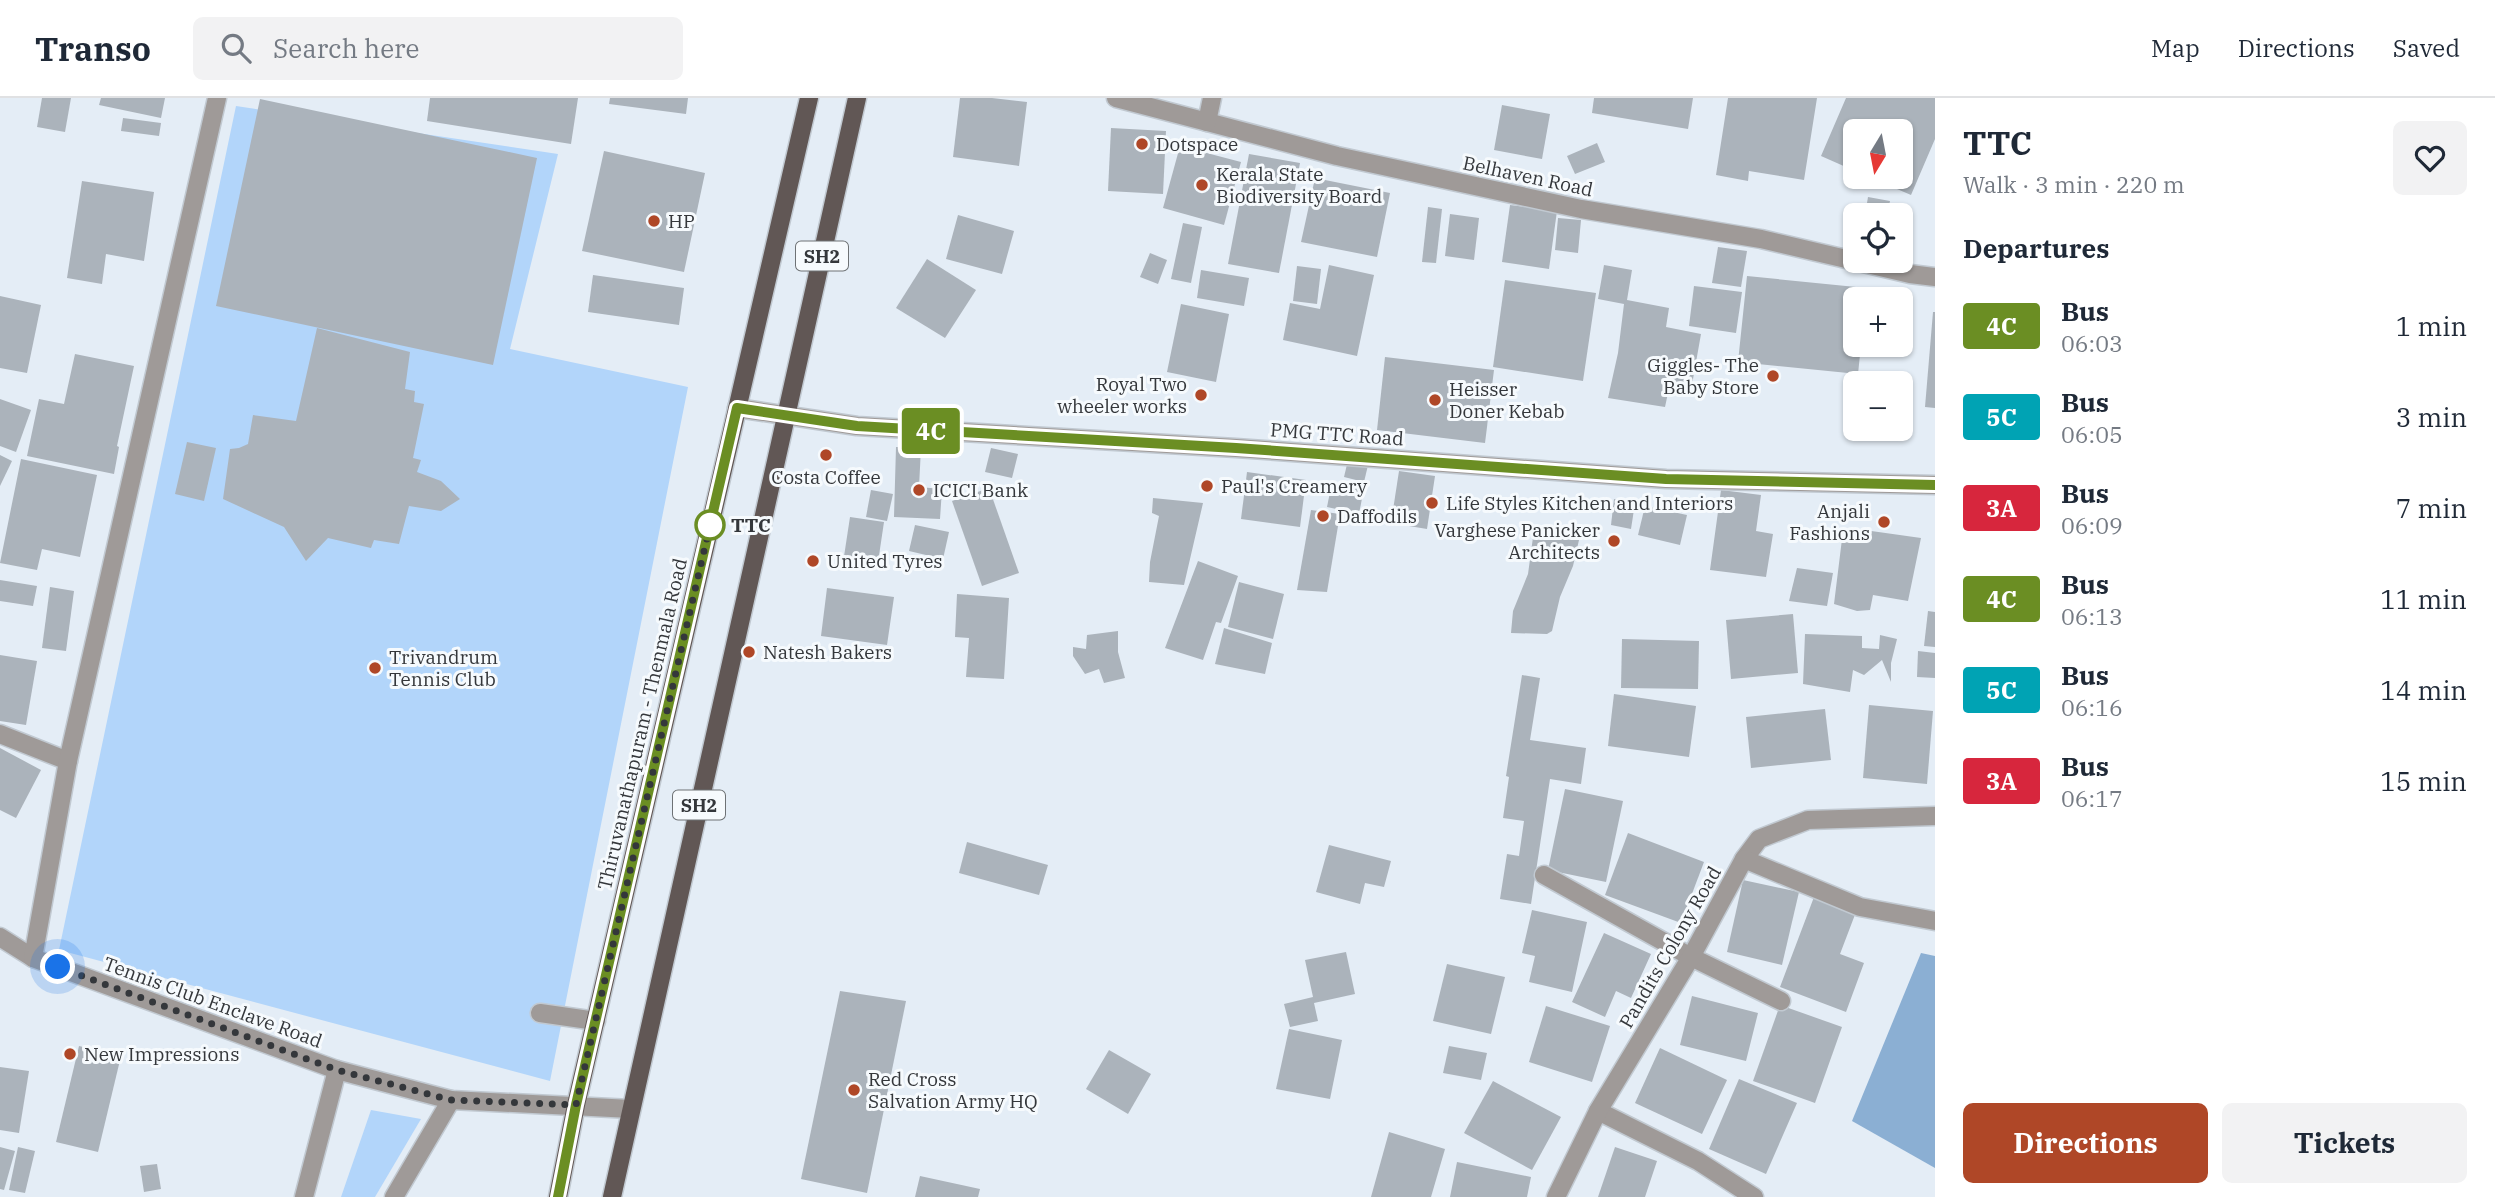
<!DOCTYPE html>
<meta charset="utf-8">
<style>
:root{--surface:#fff;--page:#f2f2f3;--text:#1f2937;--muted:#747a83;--line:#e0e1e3;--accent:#af4727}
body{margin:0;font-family:"IBM Plex Serif",serif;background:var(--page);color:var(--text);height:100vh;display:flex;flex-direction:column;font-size:26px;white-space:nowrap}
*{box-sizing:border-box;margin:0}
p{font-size:23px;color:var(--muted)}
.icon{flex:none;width:38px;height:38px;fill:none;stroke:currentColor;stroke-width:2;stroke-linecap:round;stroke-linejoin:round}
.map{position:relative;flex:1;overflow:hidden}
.side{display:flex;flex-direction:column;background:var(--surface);width:560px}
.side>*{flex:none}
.badge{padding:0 14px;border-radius:5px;font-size:24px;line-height:46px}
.needle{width:46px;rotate:190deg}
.fabs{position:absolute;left:1843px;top:21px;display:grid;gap:14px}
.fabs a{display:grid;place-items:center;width:70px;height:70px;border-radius:10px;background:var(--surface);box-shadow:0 2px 5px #0004;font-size:35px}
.you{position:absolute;width:35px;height:35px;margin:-18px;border:5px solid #fff;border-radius:50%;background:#1a73e8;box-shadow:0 0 0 10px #1a73e833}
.map>.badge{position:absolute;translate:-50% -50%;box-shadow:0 0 0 4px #fff}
h2{padding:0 28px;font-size:26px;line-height:63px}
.round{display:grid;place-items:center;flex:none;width:74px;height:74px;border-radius:10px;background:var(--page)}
.overview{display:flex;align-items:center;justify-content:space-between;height:119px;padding:0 28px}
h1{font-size:33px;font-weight:700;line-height:52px}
.cta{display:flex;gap:14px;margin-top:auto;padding:14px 28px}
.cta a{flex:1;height:80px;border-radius:10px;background:var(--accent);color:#fff;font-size:28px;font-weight:700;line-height:80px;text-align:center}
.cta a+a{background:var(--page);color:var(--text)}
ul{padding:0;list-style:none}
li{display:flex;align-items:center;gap:21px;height:91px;padding:0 28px}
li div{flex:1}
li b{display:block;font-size:26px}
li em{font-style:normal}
li .badge{min-width:77px;font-weight:700;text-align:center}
header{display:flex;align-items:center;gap:42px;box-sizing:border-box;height:98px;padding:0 35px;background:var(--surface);border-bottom:2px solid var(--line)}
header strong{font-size:33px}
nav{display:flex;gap:38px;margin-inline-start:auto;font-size:24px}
.search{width:490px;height:63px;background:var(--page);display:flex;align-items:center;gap:18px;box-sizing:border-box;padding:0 24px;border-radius:10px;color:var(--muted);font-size:26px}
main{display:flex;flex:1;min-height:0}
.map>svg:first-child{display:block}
</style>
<header>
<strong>Transo</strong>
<div class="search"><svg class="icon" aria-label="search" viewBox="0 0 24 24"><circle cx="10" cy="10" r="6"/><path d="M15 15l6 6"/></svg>Search here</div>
<nav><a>Map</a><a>Directions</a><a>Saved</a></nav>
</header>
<main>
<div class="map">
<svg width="1935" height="1099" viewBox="0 0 1935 1099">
<rect width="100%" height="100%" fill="#e4edf6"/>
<g fill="#b2d5fa">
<polygon points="236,8 558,56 510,251 688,289 550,983 59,852"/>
<polygon points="371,1012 421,1021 375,1099 341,1099"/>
</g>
<polygon fill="#8bafd3" points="1921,855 1935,858 1935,1070 1852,1023"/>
<g fill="#abb3bb">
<polygon points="42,0 71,0 65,34 37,29"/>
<polygon points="101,0 165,0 161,20 99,7"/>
<polygon points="430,0 578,0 571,46 427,23"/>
<polygon points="610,0 688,0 686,16 609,6"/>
<polygon points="960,0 992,0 1027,4 1019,68 953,59"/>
<polygon points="1594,0 1693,0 1688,31 1592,15"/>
<polygon points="1728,0 1817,0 1804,82 1749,73 1748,83 1716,77"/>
<polygon points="1846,0 1935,0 1935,41 1911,97 1869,79 1900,79 1900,33 1855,33 1855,73 1821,58"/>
<polygon points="260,1 537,60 493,267 216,208"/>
<polygon points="1502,7 1550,16 1542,61 1494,52"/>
<polygon points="123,20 161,25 159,38 121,33"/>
<polygon points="1111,30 1166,33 1163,96 1108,93"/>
<polygon points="1597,45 1605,64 1575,76 1567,58"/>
<polygon points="1180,48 1241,64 1224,127 1163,110"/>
<polygon points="604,53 705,75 684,174 582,153"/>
<polygon points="1249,56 1300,65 1279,175 1228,166"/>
<polygon points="1315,80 1390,95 1377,159 1301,144"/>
<polygon points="82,83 154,94 144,163 106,156 102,186 67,180"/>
<polygon points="1868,99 1890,103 1887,117 1865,117"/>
<polygon points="1510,107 1557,113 1549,171 1502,164"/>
<polygon points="1428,109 1442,111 1436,165 1422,164"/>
<polygon points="1450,116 1479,120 1474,162 1445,158"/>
<polygon points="958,117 1014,133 1002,176 946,161"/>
<polygon points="1558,120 1581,122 1578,155 1555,152"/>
<polygon points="1183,125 1202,129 1191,185 1171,181"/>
<polygon points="1718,149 1747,153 1741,189 1712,185"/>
<polygon points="1150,155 1167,162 1158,186 1140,179"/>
<polygon points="927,161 976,192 945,240 896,210"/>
<polygon points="1329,167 1374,177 1357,258 1283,242 1290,205 1320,211"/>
<polygon points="1604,167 1632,172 1627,202 1669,210 1666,229 1701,236 1690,298 1668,295 1665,309 1608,300 1618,255 1624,206 1598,201"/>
<polygon points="1297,168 1321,171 1317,206 1293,203"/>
<polygon points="1201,172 1249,180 1244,208 1197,200"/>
<polygon points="593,177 684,190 679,227 588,214"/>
<polygon points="1747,178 1866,190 1865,201 1855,201 1855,247 1861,247 1858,276 1738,264"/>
<polygon points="1505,182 1596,195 1583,283 1493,269"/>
<polygon points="1694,188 1742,194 1736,235 1689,228"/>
<polygon points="0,198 41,207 27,275 0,270"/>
<polygon points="1181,206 1229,216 1216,284 1167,274"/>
<polygon points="1933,214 1935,214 1935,310 1925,309"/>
<polygon points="317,230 410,254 405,291 415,293 414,304 424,306 413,360 421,362 417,374 441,383 460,401 441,413 409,408 399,446 374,442 371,450 328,440 306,463 284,429 223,401 230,351 239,350 248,346 253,317 296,323"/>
<polygon points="75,256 134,268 117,348 119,349 114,376 27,358 39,301 64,306"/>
<polygon points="1385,259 1494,272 1485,345 1377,332"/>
<polygon points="0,301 31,312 16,354 0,348"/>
<polygon points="187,344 216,350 204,403 175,396"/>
<polygon points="896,349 921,350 919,389 942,391 940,421 894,419"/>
<polygon points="991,350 1018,356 1012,380 985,374"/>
<polygon points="0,357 12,363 0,388"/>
<polygon points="1349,358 1369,363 1364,384 1344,379"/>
<polygon points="21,361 97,377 80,459 42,451 37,472 0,465"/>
<polygon points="1399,373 1435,378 1427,431 1391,425"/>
<polygon points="1247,374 1306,382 1300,429 1241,421"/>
<polygon points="1332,384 1364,390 1359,416 1327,409"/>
<polygon points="989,390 1019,475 982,488 952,403"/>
<polygon points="871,392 893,396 887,423 866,419"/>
<polygon points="1721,392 1761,397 1756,433 1773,436 1766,479 1710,472"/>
<polygon points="1153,400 1203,405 1184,487 1149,484 1150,464 1159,418 1152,415"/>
<polygon points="1614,401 1635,405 1631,431 1611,427"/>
<polygon points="1645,408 1687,417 1680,447 1638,437"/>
<polygon points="1311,412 1340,416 1327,494 1297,492"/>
<polygon points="850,419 884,424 877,471 843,465"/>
<polygon points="915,427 949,434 943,461 909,453"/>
<polygon points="1850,430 1921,440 1908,503 1873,497 1870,512 1857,513 1834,506 1842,441 1848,440"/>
<polygon points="1534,432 1579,442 1573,468 1560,499 1552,533 1547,536 1511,535 1513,513 1528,476"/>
<polygon points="1198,463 1238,478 1221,525 1216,524 1203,562 1165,550"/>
<polygon points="1797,470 1833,475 1827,508 1789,503"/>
<polygon points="0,482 37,488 33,508 0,503"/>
<polygon points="1239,484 1284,496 1273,541 1228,529"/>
<polygon points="50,489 74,493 66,553 42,550"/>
<polygon points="827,490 894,499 887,547 821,538"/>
<polygon points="957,496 1009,500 1004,581 966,579 969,540 955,539"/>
<polygon points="1928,513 1935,514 1935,549 1924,548"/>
<polygon points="1793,516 1798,575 1731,581 1726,522"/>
<polygon points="1224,530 1272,545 1265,576 1215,566"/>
<polygon points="1118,533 1118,554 1125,580 1104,585 1099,571 1085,576 1073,558 1073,549 1086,551 1087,537"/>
<polygon points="1805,536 1862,538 1862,550 1879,551 1880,537 1897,541 1891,565 1891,584 1882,562 1864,577 1853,572 1850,594 1803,586"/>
<polygon points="1622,541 1699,543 1698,591 1621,590"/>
<polygon points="1918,553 1935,555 1935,580 1917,579"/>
<polygon points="0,557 37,563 26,627 0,623"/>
<polygon points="1522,577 1540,580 1530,642 1586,650 1581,686 1550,681 1531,806 1500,801 1507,756 1519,758 1524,723 1503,720 1509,679 1506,678"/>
<polygon points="1614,596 1696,608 1689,659 1608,648"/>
<polygon points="1869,607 1933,613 1927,686 1863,680"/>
<polygon points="1825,611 1831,662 1751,670 1746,619"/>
<polygon points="0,650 41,672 16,720 0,712"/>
<polygon points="1565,691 1623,703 1606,784 1548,772"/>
<polygon points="1628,735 1704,764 1681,825 1605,797"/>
<polygon points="967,744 1048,767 1039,797 959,775"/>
<polygon points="1329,747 1391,763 1384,789 1365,785 1360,806 1316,794"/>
<polygon points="1743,782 1799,794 1782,867 1727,854"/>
<polygon points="1814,799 1856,814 1840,856 1864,865 1846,914 1780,889"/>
<polygon points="1532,812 1587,824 1572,894 1529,884 1535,858 1522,855"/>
<polygon points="1604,835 1651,856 1631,900 1616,893 1605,919 1572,904"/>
<polygon points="1346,854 1355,896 1314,905 1318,923 1290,929 1284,906 1313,899 1305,862"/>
<polygon points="1447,866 1505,879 1491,936 1433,923"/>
<polygon points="840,893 906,903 867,1095 801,1081"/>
<polygon points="1692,898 1758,915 1746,963 1680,947"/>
<polygon points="1780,907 1842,929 1815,1005 1753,983"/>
<polygon points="1546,908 1610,928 1592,984 1529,964"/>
<polygon points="1289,931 1342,942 1330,1001 1276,991"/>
<polygon points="79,948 121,958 98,1054 56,1044"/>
<polygon points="1449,948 1487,955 1481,982 1443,975"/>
<polygon points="1660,950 1727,982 1702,1036 1635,1005"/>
<polygon points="1109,952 1151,976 1128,1016 1086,991"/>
<polygon points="0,969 29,973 19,1035 0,1032"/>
<polygon points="1739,981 1797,1005 1766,1076 1709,1051"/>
<polygon points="1493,983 1561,1019 1532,1072 1464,1035"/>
<polygon points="1389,1034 1445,1051 1431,1099 1371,1099"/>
<polygon points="0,1049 15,1053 4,1092 0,1091"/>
<polygon points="18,1049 35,1053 25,1095 9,1092"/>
<polygon points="1615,1049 1657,1063 1645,1099 1598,1099"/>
<polygon points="1457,1064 1531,1079 1527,1099 1450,1099"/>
<polygon points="157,1066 161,1091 144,1094 140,1068"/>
<polygon points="920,1078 980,1091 978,1099 915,1099"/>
</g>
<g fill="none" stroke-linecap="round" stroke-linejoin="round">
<defs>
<g id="minor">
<polyline points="1116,0 1337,58 1581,111 1761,141 1910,176 1935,179"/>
<polyline points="1207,24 1212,0"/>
<polyline points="737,310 857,328 1236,350 1666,381 1935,387"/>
<polyline points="0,636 68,663"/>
<polyline points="1744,761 1759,741 1808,722 1935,718"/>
<polyline points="1544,777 1691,859 1781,903"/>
<polyline points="0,839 33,860 337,972 451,1002 631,1011"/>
<polyline points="33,860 68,663 217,0"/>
<polyline points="540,915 596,923"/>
<polyline points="1598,1013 1698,1063 1754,1099"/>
<polyline points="304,1099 337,972"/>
<polyline points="394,1099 451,1002"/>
<polyline points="1556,1099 1598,1013 1691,859 1744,761 1860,809 1935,823"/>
</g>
<g id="major">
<polyline points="558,1099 576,1007 809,0"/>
<polyline points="612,1099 857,0"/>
</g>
</defs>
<use href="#minor" stroke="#c1c9d1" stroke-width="21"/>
<use href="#major" stroke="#c1c9d1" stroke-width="21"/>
<use href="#minor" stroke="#9f9a98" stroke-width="18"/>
<use href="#major" stroke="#615755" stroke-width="18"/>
</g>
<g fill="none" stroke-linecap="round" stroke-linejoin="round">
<defs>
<polyline id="line" points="558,1099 576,1007 737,310 857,328 1236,350 1666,381 1935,387"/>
</defs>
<use href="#line" stroke="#fff" stroke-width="16"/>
<use href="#line" stroke="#6b8e23" stroke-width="10"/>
<polyline stroke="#34373b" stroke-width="7" stroke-dasharray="0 12.6" points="58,869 337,972 451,1002 576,1007 710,427"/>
</g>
<g fill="#af4727" stroke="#f6fafd" stroke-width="2.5">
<circle cx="1142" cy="46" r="7"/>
<circle cx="1202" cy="87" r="7"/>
<circle cx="654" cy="123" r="7"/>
<circle cx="1773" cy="278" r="7"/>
<circle cx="1201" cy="297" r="7"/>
<circle cx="1435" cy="302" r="7"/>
<circle cx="826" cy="357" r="7"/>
<circle cx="1207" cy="388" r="7"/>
<circle cx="919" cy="392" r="7"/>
<circle cx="1432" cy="405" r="7"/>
<circle cx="1323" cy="418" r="7"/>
<circle cx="1884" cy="424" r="7"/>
<circle cx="1614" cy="443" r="7"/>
<circle cx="813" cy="463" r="7"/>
<circle cx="749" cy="554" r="7"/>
<circle cx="375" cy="570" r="7"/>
<circle cx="70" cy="956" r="7"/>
<circle cx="854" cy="992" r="7"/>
</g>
<circle fill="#fff" stroke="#6b8e23" stroke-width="3.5" cx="710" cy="427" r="14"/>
<g text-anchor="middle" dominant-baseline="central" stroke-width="6" stroke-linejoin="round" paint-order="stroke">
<g fill="#f6fafd" stroke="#6e7275" stroke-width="2">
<rect x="796" y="143.5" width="52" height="29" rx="5"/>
<rect x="673" y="692.5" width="52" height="29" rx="5"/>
</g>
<g font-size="18" font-weight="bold" fill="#34373b">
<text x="822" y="158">SH2</text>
<text x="699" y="707">SH2</text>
</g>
<g font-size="19" fill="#34373b" stroke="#f6fafd" text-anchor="start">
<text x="1156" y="46">Dotspace</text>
<text x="1216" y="76">Kerala State<tspan x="1216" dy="22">Biodiversity Board</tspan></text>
<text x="668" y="123">HP</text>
<text x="1759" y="267" text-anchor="end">Giggles- The<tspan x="1759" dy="22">Baby Store</tspan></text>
<text x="1187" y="286" text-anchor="end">Royal Two<tspan x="1187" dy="22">wheeler works</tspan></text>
<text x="1449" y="291">Heisser<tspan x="1449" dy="22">Doner Kebab</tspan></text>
<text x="826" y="379" text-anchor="middle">Costa Coffee</text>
<text x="1221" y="388">Paul's Creamery</text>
<text x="933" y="392">ICICI Bank</text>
<text x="1446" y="405">Life Styles Kitchen and Interiors</text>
<text x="1870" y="413" text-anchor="end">Anjali<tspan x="1870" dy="22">Fashions</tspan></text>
<text x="1337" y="418">Daffodils</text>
<text x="1600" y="432" text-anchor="end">Varghese Panicker<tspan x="1600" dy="22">Architects</tspan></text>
<text x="827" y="463">United Tyres</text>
<text x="763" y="554">Natesh Bakers</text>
<text x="389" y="559">Trivandrum<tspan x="389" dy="22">Tennis Club</tspan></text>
<text x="84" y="956">New Impressions</text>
<text x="868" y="981">Red Cross<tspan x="868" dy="22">Salvation Army HQ</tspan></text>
</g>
<g font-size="19" fill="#34373b" stroke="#f6fafd">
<text transform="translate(1528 78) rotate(12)">Belhaven Road</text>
<text transform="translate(1337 336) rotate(4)">PMG TTC Road</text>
<text transform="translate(642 626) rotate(-77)">Thiruvanathapuram - Thenmala Road</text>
<text transform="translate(1670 849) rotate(-60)">Pandits Colony Road</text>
<text transform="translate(213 904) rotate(20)">Tennis Club Enclave Road</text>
</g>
<g font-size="19" font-weight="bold" fill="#34373b" stroke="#f6fafd" text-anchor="start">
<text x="731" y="427">TTC</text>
</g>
</g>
</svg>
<div class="fabs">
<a><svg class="needle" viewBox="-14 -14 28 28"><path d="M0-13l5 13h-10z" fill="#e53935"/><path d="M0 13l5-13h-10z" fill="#747a83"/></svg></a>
<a><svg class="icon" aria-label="locate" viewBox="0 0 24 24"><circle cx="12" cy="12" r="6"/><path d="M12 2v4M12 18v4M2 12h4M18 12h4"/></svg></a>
<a>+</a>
<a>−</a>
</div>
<div class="you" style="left:58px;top:869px"></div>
<b class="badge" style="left:931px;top:333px;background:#6b8e23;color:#fff">4C</b>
</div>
<section class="side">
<div class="overview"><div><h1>TTC</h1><p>Walk · 3 min · 220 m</p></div><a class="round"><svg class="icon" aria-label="heart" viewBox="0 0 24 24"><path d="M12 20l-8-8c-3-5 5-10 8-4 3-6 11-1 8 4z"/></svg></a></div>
<h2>Departures</h2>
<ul>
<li><span class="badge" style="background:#6b8e23;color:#fff">4C</span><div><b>Bus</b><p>06:03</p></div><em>1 min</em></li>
<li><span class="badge" style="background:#00a3b4;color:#fff">5C</span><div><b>Bus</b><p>06:05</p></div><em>3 min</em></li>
<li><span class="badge" style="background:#d7263d;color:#fff">3A</span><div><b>Bus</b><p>06:09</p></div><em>7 min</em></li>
<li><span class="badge" style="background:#6b8e23;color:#fff">4C</span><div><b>Bus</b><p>06:13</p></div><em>11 min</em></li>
<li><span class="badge" style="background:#00a3b4;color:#fff">5C</span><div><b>Bus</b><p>06:16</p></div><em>14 min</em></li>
<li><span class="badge" style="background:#d7263d;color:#fff">3A</span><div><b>Bus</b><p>06:17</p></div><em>15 min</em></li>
</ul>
<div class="cta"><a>Directions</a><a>Tickets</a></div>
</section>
</main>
